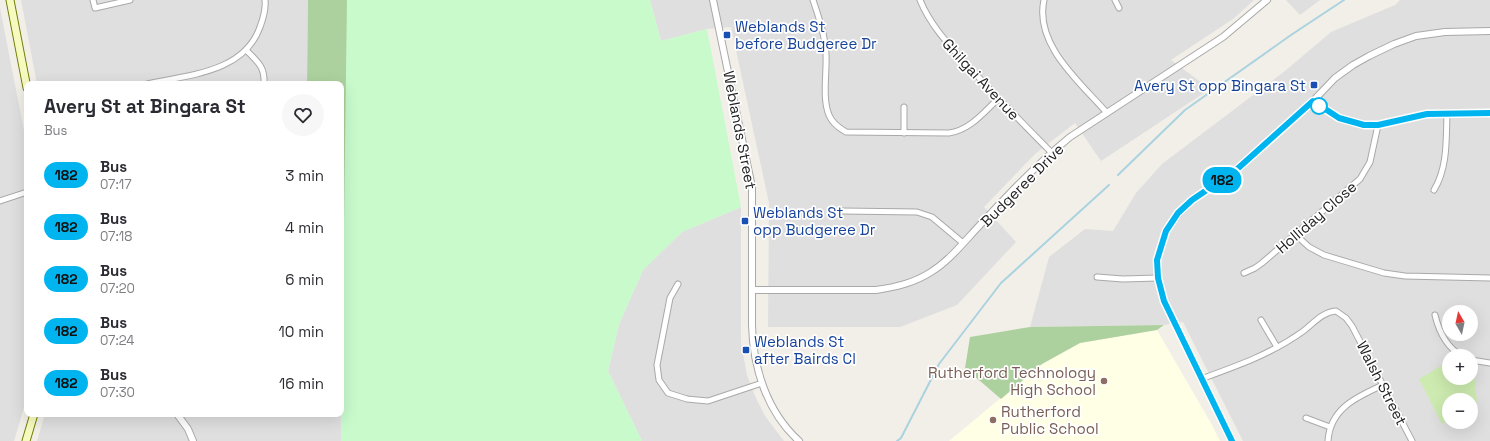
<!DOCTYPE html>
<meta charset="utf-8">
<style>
:root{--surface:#fff;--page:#f7f7f7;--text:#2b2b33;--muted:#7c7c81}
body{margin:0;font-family:"Space Grotesk",sans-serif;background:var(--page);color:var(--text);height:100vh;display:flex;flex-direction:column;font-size:15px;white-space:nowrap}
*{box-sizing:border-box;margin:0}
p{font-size:13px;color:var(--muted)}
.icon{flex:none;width:22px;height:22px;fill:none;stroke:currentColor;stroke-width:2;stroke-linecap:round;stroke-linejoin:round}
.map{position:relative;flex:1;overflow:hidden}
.details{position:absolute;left:24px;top:81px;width:320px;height:336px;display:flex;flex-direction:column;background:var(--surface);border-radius:8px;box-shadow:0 4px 16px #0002}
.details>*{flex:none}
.badge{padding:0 8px;border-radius:13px;font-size:14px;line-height:26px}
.needle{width:26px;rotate:351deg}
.controls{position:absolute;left:1442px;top:305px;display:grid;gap:8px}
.controls a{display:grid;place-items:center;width:36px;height:36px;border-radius:50%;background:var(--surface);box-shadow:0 4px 16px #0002;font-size:20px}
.map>.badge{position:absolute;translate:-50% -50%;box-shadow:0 0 0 2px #fff}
.round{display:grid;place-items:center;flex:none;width:42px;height:42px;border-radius:21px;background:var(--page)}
.overview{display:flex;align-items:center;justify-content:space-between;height:68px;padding:0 20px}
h1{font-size:19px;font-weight:800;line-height:30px}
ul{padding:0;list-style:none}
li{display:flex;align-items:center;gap:12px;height:52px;padding:0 20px}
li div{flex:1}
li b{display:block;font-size:15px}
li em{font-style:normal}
li .badge{min-width:44px;font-weight:700;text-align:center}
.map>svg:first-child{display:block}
</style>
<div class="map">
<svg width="1490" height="441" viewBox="0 0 1490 441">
<rect width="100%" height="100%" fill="#f2efe9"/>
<g fill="#e0dfdf" fill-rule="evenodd">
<polygon points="21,0 308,0 307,84 37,84"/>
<polygon points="650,0 1254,0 1233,19 1171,60 1210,89 1101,161 1075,123 1035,154 984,207 1016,242 957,305 900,327 768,327 769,203 731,27 707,29 661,41"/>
<polygon points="1286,0 1320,0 1300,15"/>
<path d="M1400,0H1490V441H1243L1183,322L1164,325L1030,327L1049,257L1085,229L1113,231L1136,193L1162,164L1285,71L1331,32L1395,5ZM1449,312H1471V334H1449ZM1449,356H1471V378H1449ZM1449,400H1471V422H1449Z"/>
<polygon points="0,8 27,146 27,398 14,441 0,441"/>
<polygon points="741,207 741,343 747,375 755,396 765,416 784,441 642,441 608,371 619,324 643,270 682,232"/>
<polygon points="341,283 342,284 341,441 37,441 45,414 341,414"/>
</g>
<polygon fill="#ffffe5" points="1157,330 1212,425 1220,441 949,441 1042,364 1080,343"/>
<polygon fill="#cdebb0" points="1449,361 1449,378 1471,378 1471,371 1474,372 1477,402 1471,405 1471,400 1449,400 1449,420 1442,424 1419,379"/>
<g fill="#add19e">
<polygon points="308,0 516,0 342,284 341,283 341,84 307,84"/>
<polygon points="1164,325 1157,330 1080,343 1042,364 1001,399 965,368 970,337 1030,327"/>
</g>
<polygon fill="#c8facc" points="347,0 650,0 661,41 707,29 741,207 682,232 643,270 619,324 608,371 642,441 341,441"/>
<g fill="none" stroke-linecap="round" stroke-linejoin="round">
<g stroke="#aad3df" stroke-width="2">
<polyline points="1118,175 1185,110 1291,35 1344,0"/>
<polyline points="897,441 901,438 939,364 1001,283 1109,185"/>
</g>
<defs>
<g id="minor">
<polyline points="93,0 95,8 130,0"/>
<path d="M813,0C819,18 825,35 826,54C827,72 822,99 829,115C832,123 839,128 846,132L949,133C970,130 983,113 998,99"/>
<path d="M920,0C931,27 951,47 970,68C997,97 1024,125 1051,152"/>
<path d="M1044,0C1034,45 1081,83 1107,113"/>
<polyline points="1115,0 1119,8"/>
<path d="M246,50C258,62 265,67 264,84"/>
<path d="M147,84C187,75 244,73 260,27C263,19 266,9 265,0"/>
<polyline points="904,107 904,133"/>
<path d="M1434,190C1448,167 1446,139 1447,113"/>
<polyline points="0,201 27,192"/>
<polyline points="842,211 917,212 932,217 963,243"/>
<polyline points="1296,235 1309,247 1324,255 1384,273 1405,276 1490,278"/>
<polyline points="1244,273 1255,268 1262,263 1360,179 1370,162 1378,125"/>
<polyline points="1097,277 1123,279 1158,278"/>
<polyline points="678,284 670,298 657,365 659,380 668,393 687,399 708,401 762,383"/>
<path d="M1435,315C1439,332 1446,347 1462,356"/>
<polyline points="1261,320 1277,347"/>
<polyline points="1471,360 1490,363"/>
<path d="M1201,379C1237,366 1271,354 1302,332C1313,324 1322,312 1336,311L1346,318L1352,326L1412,441"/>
<polyline points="1306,418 1330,427"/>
<path d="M1328,441C1330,409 1356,397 1383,385"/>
</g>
<g id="tertiary">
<path d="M713,0L752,187V325C753,368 767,412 799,441"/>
<polyline points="1313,101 1339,118 1364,125 1378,125 1427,114 1490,113"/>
<path d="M752,290H876C896,287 914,283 931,272C950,260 964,242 979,226C1008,195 1037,164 1070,137L1223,37L1267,0"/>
<polyline points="177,414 188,429 193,441"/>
<polyline points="1232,441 1164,301 1158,278 1157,260 1166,231 1179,213 1192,200 1235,171 1313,101 1335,78 1353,65 1369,56 1394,44 1416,36 1445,32 1490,31"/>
</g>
<g id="secondary">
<polyline points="10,0 27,88"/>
<polyline points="26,441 34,414"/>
</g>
</defs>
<use href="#minor" stroke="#a9a9a9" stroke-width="7"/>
<use href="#tertiary" stroke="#a9a9a9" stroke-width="8"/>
<use href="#secondary" stroke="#707d05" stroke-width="9"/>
<use href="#minor" stroke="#fff" stroke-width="5"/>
<use href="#tertiary" stroke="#fff" stroke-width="6"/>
<use href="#secondary" stroke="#f7fabf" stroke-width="7"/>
</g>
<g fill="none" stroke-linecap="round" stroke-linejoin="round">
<defs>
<polyline id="line" points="1232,441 1164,301 1158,278 1157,260 1166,231 1178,213 1192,200 1235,171 1313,101 1339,118 1364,125 1378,125 1427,114 1490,113"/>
</defs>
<use href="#line" stroke="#fff" stroke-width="9"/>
<use href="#line" stroke="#00b5ef" stroke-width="6"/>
</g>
<g fill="#1a4fb4" stroke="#fff" stroke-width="1.5">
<rect x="723" y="31" width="8" height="8" rx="2"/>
<rect x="1310" y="81" width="8" height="8" rx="2"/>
<rect x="741" y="217" width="8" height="8" rx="2"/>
<rect x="742" y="346" width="8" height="8" rx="2"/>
</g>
<circle fill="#fff" stroke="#00b5ef" stroke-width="2" cx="1319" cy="106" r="8"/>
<g fill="#8d6e63" stroke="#fff" stroke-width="1.5">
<circle cx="1104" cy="381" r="4"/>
<circle cx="993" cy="420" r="4"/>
</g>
<g text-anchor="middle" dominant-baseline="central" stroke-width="3.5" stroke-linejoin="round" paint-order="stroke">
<g font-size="15" fill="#164399" stroke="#fff" text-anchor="start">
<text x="735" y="26">Weblands St<tspan x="735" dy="17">before Budgeree Dr</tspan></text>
<text x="1306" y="85" text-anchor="end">Avery St opp Bingara St</text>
<text x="753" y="212">Weblands St<tspan x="753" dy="17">opp Budgeree Dr</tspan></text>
<text x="754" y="341">Weblands St<tspan x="754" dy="17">after Bairds Cl</tspan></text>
</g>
<g font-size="15" fill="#222" stroke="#fff">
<text transform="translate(981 79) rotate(47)">Ghilgai Avenue</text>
<text transform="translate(740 130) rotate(79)">Weblands Street</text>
<text transform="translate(1022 185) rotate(-45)">Budgeree Drive</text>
<text transform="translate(1316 217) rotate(-41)">Holliday Close</text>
<text transform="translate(1382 383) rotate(63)">Walsh Street</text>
</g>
<g font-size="15" fill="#785e54" stroke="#fff" text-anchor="end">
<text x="1096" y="372">Rutherford Technology<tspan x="1096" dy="17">High School</tspan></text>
<text x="1001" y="411" text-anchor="start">Rutherford<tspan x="1001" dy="17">Public School</tspan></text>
</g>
</g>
</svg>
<div class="controls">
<a><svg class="needle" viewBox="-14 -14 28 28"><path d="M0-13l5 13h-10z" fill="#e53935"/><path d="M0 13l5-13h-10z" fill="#7c7c81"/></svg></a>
<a>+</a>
<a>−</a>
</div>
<b class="badge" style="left:1222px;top:180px;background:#00b5ef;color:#111">182</b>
<section class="details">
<div class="overview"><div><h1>Avery St at Bingara St</h1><p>Bus</p></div><a class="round"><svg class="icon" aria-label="heart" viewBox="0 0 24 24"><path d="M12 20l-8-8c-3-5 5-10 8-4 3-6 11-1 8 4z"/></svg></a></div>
<ul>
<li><span class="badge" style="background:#00b5ef;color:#111">182</span><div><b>Bus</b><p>07:17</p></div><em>3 min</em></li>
<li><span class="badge" style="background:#00b5ef;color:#111">182</span><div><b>Bus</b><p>07:18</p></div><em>4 min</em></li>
<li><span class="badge" style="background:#00b5ef;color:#111">182</span><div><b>Bus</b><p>07:20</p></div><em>6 min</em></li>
<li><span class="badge" style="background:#00b5ef;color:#111">182</span><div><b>Bus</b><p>07:24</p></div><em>10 min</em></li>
<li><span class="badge" style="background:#00b5ef;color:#111">182</span><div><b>Bus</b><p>07:30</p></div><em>16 min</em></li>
</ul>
</section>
</div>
